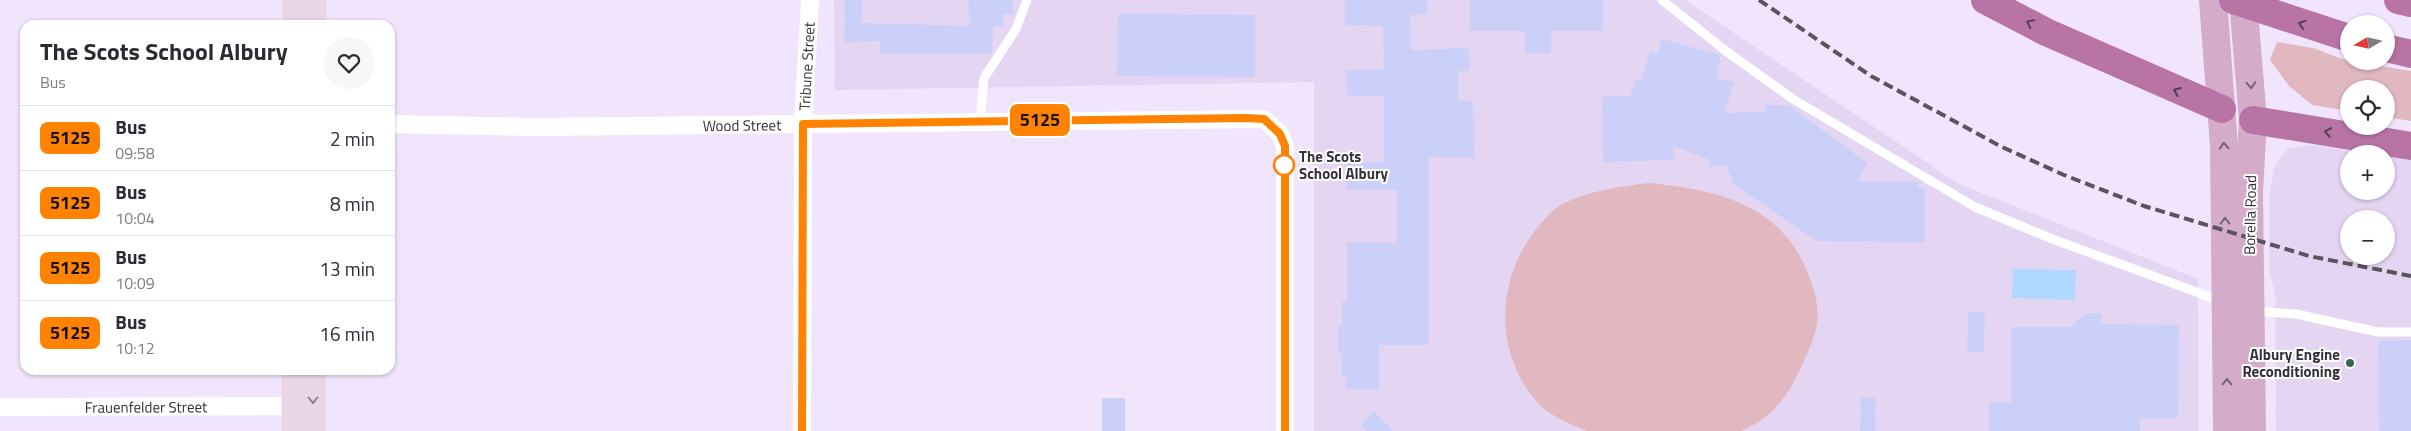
<!DOCTYPE html>
<meta charset="utf-8">
<style>
:root{--surface:#fff;--page:#f7f7f7;--text:#2b2b33;--muted:#7c7c81;--line:#e1e1e2}
body{margin:0;font-family:"Titillium Web",sans-serif;background:var(--page);color:var(--text);height:100vh;display:flex;flex-direction:column;font-size:19px;white-space:nowrap}
*{box-sizing:border-box;margin:0}
p{font-size:16px;color:var(--muted)}
.icon{flex:none;width:28px;height:28px;fill:none;stroke:currentColor;stroke-width:2;stroke-linecap:round;stroke-linejoin:round}
.map{position:relative;flex:1;overflow:hidden}
.side{position:absolute;left:20px;top:20px;width:375px;height:355px;display:flex;flex-direction:column;background:var(--surface);border-radius:15px;box-shadow:0 1px 4px #0004}
.side>*{flex:none}
.badge{padding:0 10px;border-radius:8px;font-size:18px;line-height:32px}
.needle{width:32px;rotate:261deg}
.tools{position:absolute;left:2340px;top:15px;display:grid;gap:10px}
.tools a{display:grid;place-items:center;width:55px;height:55px;border-radius:50%;background:var(--surface);box-shadow:0 1px 4px #0004;font-size:25px}
.map>.badge{position:absolute;translate:-50% -50%;box-shadow:0 0 0 2px #fff}
.round{display:grid;place-items:center;flex:none;width:52px;height:52px;border-radius:26px;background:var(--page)}
.head{display:flex;align-items:center;justify-content:space-between;height:85px;padding:0 20px}
h1{font-size:24px;font-weight:700;line-height:38px}
ul{padding:0;list-style:none}
li{display:flex;align-items:center;gap:15px;height:65px;padding:0 20px;border-top:1px solid var(--line)}
li div{flex:1}
li b{display:block;font-size:19px}
li em{font-style:normal}
li .badge{min-width:55px;font-weight:700;text-align:center}
.map>svg:first-child{display:block}
</style>
<div class="map">
<svg width="2411" height="431" viewBox="0 0 2411 431">
<rect width="100%" height="100%" fill="#f1e5fd"/>
<g fill="#e4d5f2" fill-rule="evenodd">
<polygon points="834,0 1685,0 1959,184 2198,279 2199,431 1314,431 1314,82 835,90"/>
<path d="M2307,145L2374,154H2349V191H2386V155L2411,159V431H2276L2275,301H2277L2269,270V196L2275,166L2287,149ZM2349,219H2386V256H2349Z"/>
</g>
<g fill="#e1b8bf">
<polygon points="2277,42 2313,48 2345,60 2411,71 2411,121 2386,117 2386,89 2349,89 2349,111 2312,105 2289,86 2270,60"/>
<path d="M1649,183C1718,190 1782,204 1809,276C1823,313 1819,328 1803,363C1789,395 1774,417 1741,431H1587C1571,424 1549,416 1538,403C1494,354 1496,282 1534,232C1542,222 1550,211 1561,205C1583,192 1623,186 1649,183Z"/>
</g>
<polygon fill="#b0d7fe" points="2013,269 2076,270 2075,300 2012,298"/>
<g fill="#cbd0f8">
<polygon points="845,0 862,0 862,23 970,26 968,0 1012,0 1014,14 1003,14 1003,26 993,27 992,54 880,54 880,41 844,42"/>
<polygon points="1345,0 1427,0 1427,14 1410,15 1411,50 1469,48 1470,71 1458,71 1458,101 1473,101 1474,158 1429,157 1429,345 1379,345 1379,389 1346,389 1346,377 1342,377 1342,353 1338,353 1338,326 1342,326 1342,301 1347,301 1347,242 1397,243 1397,190 1347,190 1347,163 1384,162 1384,96 1347,96 1346,70 1384,69 1383,26 1345,25"/>
<polygon points="1470,0 1603,0 1603,31 1551,31 1551,53 1525,53 1525,31 1470,31"/>
<polygon points="1118,14 1255,15 1255,77 1117,76"/>
<polygon points="1661,39 1721,55 1716,78 1734,82 1725,113 1765,112 1765,105 1789,105 1867,163 1858,181 1918,182 1918,188 1925,188 1925,242 1817,241 1733,184 1727,166 1710,166 1710,160 1673,146 1674,160 1603,162 1602,97 1630,96 1636,79 1641,80 1650,52 1658,53"/>
<polygon points="1968,312 1985,312 1984,352 1967,352"/>
<polygon points="2102,313 2101,324 2179,325 2178,418 2140,418 2140,431 1989,431 1989,402 2011,402 2011,327 2071,327 2084,314"/>
<polygon points="2411,340 2411,431 2379,431 2378,341"/>
<rect x="1102" y="398" width="23" height="33"/>
<polygon points="1861,398 1876,398 1875,431 1860,431"/>
<polygon points="1374,411 1393,431 1367,431 1361,425"/>
</g>
<g fill="none" stroke-linecap="round" stroke-linejoin="round">
<g stroke="#fff" stroke-width="9">
<polyline points="1662,0 1726,51 1793,99 1975,207 2055,240 2221,301"/>
<polyline points="980,121 984,78 1016,29 1027,0"/>
<polyline points="2253,311 2296,314 2378,332 2411,332"/>
</g>
<g stroke="#fff" stroke-width="18">
<path id="s1" d="M390,124L537,127L1264,119L1280,134L1285,146V431"/>
<path id="s2" d="M0,407L294,406"/>
<path id="s3" d="M802,431L803,124L810,0"/>
</g>
<g stroke="#ead5e4" stroke-width="25">
<polyline points="295,0 295,25"/>
<polyline points="314,25 314,0"/>
<polyline points="294,431 294,370"/>
<polyline points="313,431 313,370"/>
</g>
<g stroke="#d4acc9" stroke-width="28">
<polyline points="2213,0 2224,146 2227,431"/>
<polyline points="2243,0 2253,120 2249,192 2252,431"/>
</g>
<g stroke="#b874a5" stroke-width="28">
<polyline points="1985,0 2046,32 2222,109"/>
<polyline points="2233,0 2349,38"/>
<polyline points="2398,0 2411,3"/>
<polyline points="2386,48 2411,54"/>
<polyline points="2253,120 2411,146"/>
</g>
<polyline stroke="#5a545f" stroke-width="4" stroke-dasharray="10 5" stroke-linecap="butt" points="1759,0 1871,76 2002,147 2064,175 2144,206 2309,256 2411,276"/>
</g>
<defs><path id="oneway-chevron" d="M-2-3.5L2.5 0L-2 3.5" fill="none" stroke-width="1.6" stroke-linecap="round" stroke-linejoin="round" transform="scale(1.25)"/></defs>
<g stroke="#564154">
<use href="#oneway-chevron" transform="translate(2030 23) rotate(-153)"/>
<use href="#oneway-chevron" transform="translate(2302 24) rotate(-162)"/>
<use href="#oneway-chevron" transform="translate(2177 91) rotate(-156)"/>
<use href="#oneway-chevron" transform="translate(2328 132) rotate(-170)"/>
</g>
<g stroke="#756273">
<use href="#oneway-chevron" transform="translate(2251 85) rotate(86)"/>
<use href="#oneway-chevron" transform="translate(2224 146) rotate(-92)"/>
<use href="#oneway-chevron" transform="translate(2225 221) rotate(-91)"/>
<use href="#oneway-chevron" transform="translate(2227 382) rotate(-90)"/>
</g>
<use stroke="#90828e" href="#oneway-chevron" transform="translate(313 400) rotate(90)"/>
<g fill="none" stroke-linecap="round" stroke-linejoin="round">
<defs>
<polyline id="line" points="802,431 803,124 1246,118 1264,119 1280,134 1285,146 1285,431"/>
</defs>
<use href="#line" stroke="#fff" stroke-width="11"/>
<use href="#line" stroke="#ff8200" stroke-width="8"/>
</g>
<circle fill="#fff" stroke="#ff8200" stroke-width="2.5" cx="1284" cy="165" r="10"/>
<circle fill="#33694f" stroke="#fff" stroke-width="2" cx="2350" cy="363" r="5"/>
<g text-anchor="middle" dominant-baseline="central" stroke-width="4" stroke-linejoin="round" paint-order="stroke">
<g font-size="15" fill="#353039" stroke="#fff">
<text stroke="none"><textPath href="#s3" startOffset="365">Tribune Street</textPath></text>
<text stroke="none"><textPath href="#s1" startOffset="352">Wood Street</textPath></text>
<text transform="translate(2250 215) rotate(-89)">Borella Road</text>
<text stroke="none"><textPath href="#s2" startOffset="146">Frauenfelder Street</textPath></text>
</g>
<g font-size="15" font-weight="bold" fill="#353039" stroke="#fff" text-anchor="start">
<text x="1299" y="156">The Scots<tspan x="1299" dy="17">School Albury</tspan></text>
</g>
<g font-size="15" font-weight="bold" fill="#353039" stroke="#fff" text-anchor="end">
<text x="2340" y="354">Albury Engine<tspan x="2340" dy="17">Reconditioning</tspan></text>
</g>
</g>
</svg>
<div class="tools">
<a><svg class="needle" viewBox="-14 -14 28 28"><path d="M0-13l5 13h-10z" fill="#e53935"/><path d="M0 13l5-13h-10z" fill="#7c7c81"/></svg></a>
<a><svg class="icon" aria-label="locate" viewBox="0 0 24 24"><circle cx="12" cy="12" r="6"/><path d="M12 2v4M12 18v4M2 12h4M18 12h4"/></svg></a>
<a>+</a>
<a>−</a>
</div>
<b class="badge" style="left:1040px;top:120px;background:#ff8200;color:#111">5125</b>
<section class="side">
<div class="head"><div><h1>The Scots School Albury</h1><p>Bus</p></div><a class="round"><svg class="icon" aria-label="heart" viewBox="0 0 24 24"><path d="M12 20l-8-8c-3-5 5-10 8-4 3-6 11-1 8 4z"/></svg></a></div>
<ul>
<li><span class="badge" style="background:#ff8200;color:#111">5125</span><div><b>Bus</b><p>09:58</p></div><em>2 min</em></li>
<li><span class="badge" style="background:#ff8200;color:#111">5125</span><div><b>Bus</b><p>10:04</p></div><em>8 min</em></li>
<li><span class="badge" style="background:#ff8200;color:#111">5125</span><div><b>Bus</b><p>10:09</p></div><em>13 min</em></li>
<li><span class="badge" style="background:#ff8200;color:#111">5125</span><div><b>Bus</b><p>10:12</p></div><em>16 min</em></li>
</ul>
</section>
</div>
